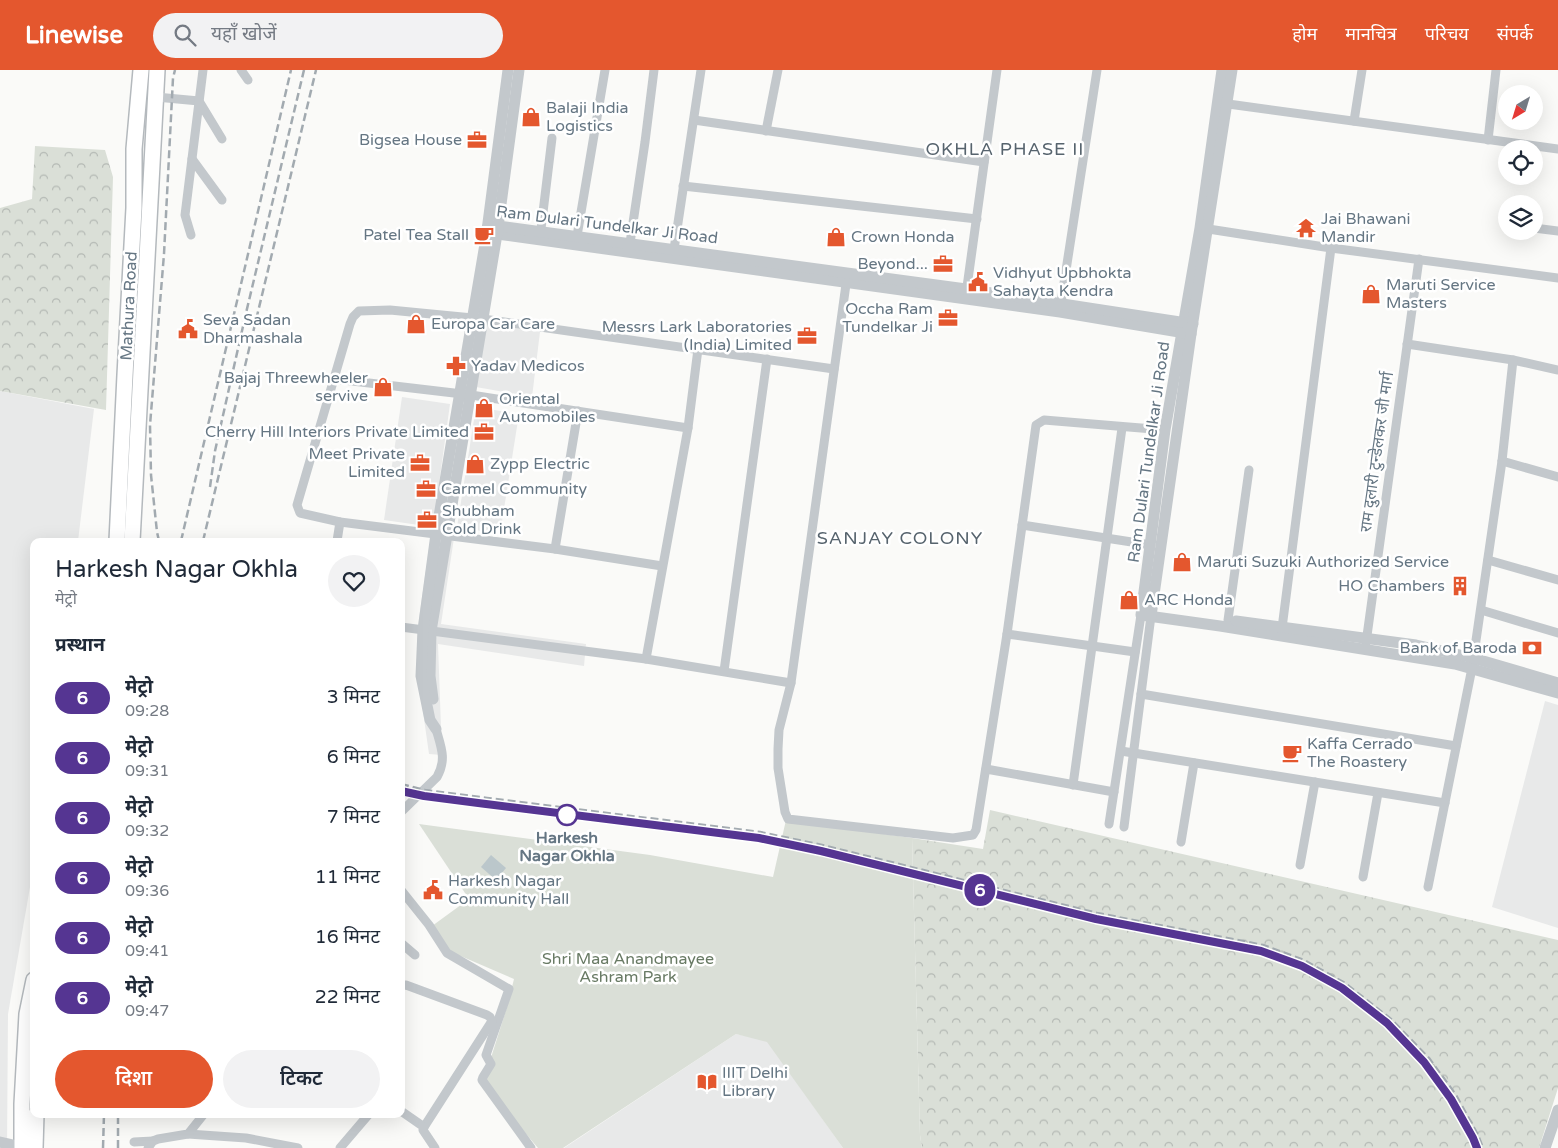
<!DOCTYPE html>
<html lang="hi">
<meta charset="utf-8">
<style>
:root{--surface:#fff;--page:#f2f2f3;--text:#1f2937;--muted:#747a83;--accent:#e4572e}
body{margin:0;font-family:"Varela Round","Noto Sans Devanagari",sans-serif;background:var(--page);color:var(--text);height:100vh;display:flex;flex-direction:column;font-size:19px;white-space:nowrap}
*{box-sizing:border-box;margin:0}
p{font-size:16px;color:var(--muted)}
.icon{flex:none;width:28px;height:28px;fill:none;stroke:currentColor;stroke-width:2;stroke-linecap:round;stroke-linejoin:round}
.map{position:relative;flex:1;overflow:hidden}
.sheet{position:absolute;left:30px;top:468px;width:375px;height:580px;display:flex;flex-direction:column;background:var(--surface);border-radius:10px;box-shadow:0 5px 20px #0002}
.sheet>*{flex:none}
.badge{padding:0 10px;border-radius:16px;font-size:18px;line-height:32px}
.needle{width:32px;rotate:218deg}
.tools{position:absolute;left:1498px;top:15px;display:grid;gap:10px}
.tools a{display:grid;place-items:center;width:45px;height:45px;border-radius:50%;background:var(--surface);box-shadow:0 5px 20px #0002;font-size:25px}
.map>.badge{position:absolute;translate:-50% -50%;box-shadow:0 0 0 2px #fff}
h2{padding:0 25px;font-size:19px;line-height:45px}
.round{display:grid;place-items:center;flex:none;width:52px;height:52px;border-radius:26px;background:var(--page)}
.overview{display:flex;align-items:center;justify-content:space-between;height:85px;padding:0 25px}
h1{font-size:24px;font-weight:600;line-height:38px}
.cta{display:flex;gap:10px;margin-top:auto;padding:10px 25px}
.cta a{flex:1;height:58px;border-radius:30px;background:var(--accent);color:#fff;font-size:20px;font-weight:600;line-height:58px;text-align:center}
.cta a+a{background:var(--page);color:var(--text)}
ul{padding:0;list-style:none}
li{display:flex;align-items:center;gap:15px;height:60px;padding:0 25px}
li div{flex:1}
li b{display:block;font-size:19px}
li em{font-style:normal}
li .badge{min-width:55px;font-weight:700;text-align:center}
header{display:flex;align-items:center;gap:30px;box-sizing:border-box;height:70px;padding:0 25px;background:var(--accent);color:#fff}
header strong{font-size:24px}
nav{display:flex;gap:28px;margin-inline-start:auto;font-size:18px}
.search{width:350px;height:45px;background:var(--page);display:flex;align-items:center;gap:12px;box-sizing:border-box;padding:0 18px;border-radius:28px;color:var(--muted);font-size:19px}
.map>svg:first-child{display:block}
</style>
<header>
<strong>Linewise</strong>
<div class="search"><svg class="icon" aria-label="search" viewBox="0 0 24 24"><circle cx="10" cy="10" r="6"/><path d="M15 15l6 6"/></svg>यहाँ खोजें</div>
<nav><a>होम</a><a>मानचित्र</a><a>परिचय</a><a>संपर्क</a></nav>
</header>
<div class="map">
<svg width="1558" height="1078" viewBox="0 0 1558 1078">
<defs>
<pattern id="forest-crowns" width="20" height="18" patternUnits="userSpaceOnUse" patternTransform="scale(1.25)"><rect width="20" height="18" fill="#dadfd7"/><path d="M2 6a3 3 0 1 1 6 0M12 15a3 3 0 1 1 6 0" fill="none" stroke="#b4b9b4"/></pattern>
</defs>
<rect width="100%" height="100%" fill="#fafaf8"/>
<g fill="#e8e9e9">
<polygon points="487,253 540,262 532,327 476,317"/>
<polygon points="0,321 94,339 78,471 34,471 34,794 8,944 7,1078 0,1078"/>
<polygon points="402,327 450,334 433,457 384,450"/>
<polygon points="476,337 519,344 500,464 457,457"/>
<polygon points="431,465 454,468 441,554 586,574 584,596 438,574 442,685 429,684 418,607 417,572 419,548"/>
<polygon points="1545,631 1558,635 1558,858 1492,837"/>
<polygon points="736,964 767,970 843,1078 564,1078"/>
</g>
<g fill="url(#forest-crowns)">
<polygon points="35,76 105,80 113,107 106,340 0,321 0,138 32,129"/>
<polygon points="990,740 1558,870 1558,1018 1539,1078 922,1078 920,1065 912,768 983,779"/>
</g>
<polygon fill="#dadfd7" points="786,750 912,768 920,1065 922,1078 843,1078 767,972 736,964 563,1078 538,1078 483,1013 507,937 514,909 449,881 432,856 469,829 419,754 650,785 773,807"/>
<polygon fill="#bbc7cb" points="491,785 506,798 496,810 481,797"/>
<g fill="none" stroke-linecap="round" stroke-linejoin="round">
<defs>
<g id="trunk">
<polyline points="117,471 125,305 134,138 134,79 141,0"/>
<polyline points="132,471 157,0"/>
<polyline points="22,1078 22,1034 27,944 34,910"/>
<polyline points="35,1078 36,1044"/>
</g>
</defs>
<use href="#trunk" stroke="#b4b9bd" stroke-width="18"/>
<g stroke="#c3c8cc" stroke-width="9">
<polyline points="241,0 248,10"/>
<polyline points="156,27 199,31 222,69"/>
<polyline points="1221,33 1558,79"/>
<polyline points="694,50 984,92"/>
<polyline points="1354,51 1362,0"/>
<polyline points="766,61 778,0"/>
<polyline points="1488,70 1496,0"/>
<polyline points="192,89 222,130"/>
<polyline points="683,116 977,149"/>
<polyline points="1202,158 1331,178 1558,208"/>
<polyline points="1534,158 1558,161"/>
<polyline points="191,165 185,145 203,0"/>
<polyline points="540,167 552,68"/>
<polyline points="576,172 605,0"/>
<polyline points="630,173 645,72 654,0"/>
<polyline points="673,186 701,0"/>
<polyline points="847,207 791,613 779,660 778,679 778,698 785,742 788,749 953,768 973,765 976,760 1007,564 1036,355 1044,350 1165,360"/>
<polyline points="966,224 997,0"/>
<polyline points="1060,239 1097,0"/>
<polyline points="1407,274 1513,290 1558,300"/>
<polyline points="335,309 471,325 688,358"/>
<polyline points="1502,391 1558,407"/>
<polyline points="1022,455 1151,475"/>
<polyline points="337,471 340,452"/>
<polyline points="555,479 578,341"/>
<polyline points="1488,490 1558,510"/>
<polyline points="662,496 555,479 340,452 300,443 297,435 350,254 353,247 359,241 390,240 483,249 834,299"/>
<polyline points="1481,540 1558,563"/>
<polyline points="1228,550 1249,400"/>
<polyline points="401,557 646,589 791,613"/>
<polyline points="1282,558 1331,178"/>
<polyline points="1007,564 1135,582"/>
<polyline points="1366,573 1419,189"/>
<polyline points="646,589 688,358 698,279"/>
<polyline points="724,601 767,289"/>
<polyline points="1141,624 1456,676"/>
<polyline points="1121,681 1445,733"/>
<polyline points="986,699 1114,722"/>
<polyline points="1073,715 1122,358"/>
<path d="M401,742L437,707C447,689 441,677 436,659"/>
<polyline points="1109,754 1141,545"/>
<polyline points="1124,757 1151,546"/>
<polyline points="1181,772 1194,693"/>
<polyline points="1300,795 1315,712"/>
<polyline points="1363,807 1378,723"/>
<polyline points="1428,817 1472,598 1502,391 1513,290"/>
<polyline points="401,820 429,855 447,883 509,919 486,985 491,994 483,1007 482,1010 531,1078"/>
<polyline points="401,873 415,885"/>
<polyline points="401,916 406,915 487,945 490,947 492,951 424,1057"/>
<polyline points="401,1041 424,1057 423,1060 435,1078"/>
<polyline points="188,1064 246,1068 298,1078"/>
<polyline points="134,1072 153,1071"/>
<polyline points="148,1078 153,1071 158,1069 188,1064 204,1044"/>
<polyline points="340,1078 369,1044"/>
</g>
<g stroke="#c3c8cc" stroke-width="11">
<polyline points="1222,0 1200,158 1165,360 1141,545 1220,556 1455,594 1558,623"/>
<polyline points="487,158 497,164 1060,242 1191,264"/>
<polyline points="487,158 498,156 966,219 1193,254"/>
<polyline points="1151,546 1191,264 1232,0"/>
<polyline points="1236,551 1416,575 1473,588 1558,613"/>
<polyline points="433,629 430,606 431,561 497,164 519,0"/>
<polyline points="436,659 430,650 421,606 423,560 436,464 486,168 508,0"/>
<polyline points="0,1072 22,1077"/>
<polyline points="1545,1078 1558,1040"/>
</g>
<use href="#trunk" stroke="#fff" stroke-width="15"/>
<g stroke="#a2aab0" stroke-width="2.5" stroke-dasharray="8 4" stroke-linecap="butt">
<polyline points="210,417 215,381 246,243 304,0"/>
<polyline points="159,471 157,462 151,405 150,355 164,184 173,8 175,0"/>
<polyline points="181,471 291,0"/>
<polyline points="203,471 316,0"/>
<polyline points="401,714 425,720 487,728 760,762 822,775 1097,843 1263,875 1304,890 1345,913 1391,949 1429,988 1456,1025 1478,1065 1483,1078"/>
<polyline points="103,1078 104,1044"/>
<polyline points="118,1078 118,1044"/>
</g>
</g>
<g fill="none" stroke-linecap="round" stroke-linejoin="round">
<defs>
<polyline id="line" points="401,721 424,726 486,734 759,768 821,781 1096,849 1261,881 1302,896 1342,918 1387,953 1424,992 1451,1029 1473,1068 1477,1078"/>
</defs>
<use href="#line" stroke="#fff" stroke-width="11"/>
<use href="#line" stroke="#553592" stroke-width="8"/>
</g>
<defs>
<symbol id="shop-bare" viewBox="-9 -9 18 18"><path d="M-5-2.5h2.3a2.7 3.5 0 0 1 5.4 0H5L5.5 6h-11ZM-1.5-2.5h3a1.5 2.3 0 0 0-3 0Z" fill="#e4572e" stroke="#fff" stroke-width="2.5" paint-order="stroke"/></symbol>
<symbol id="office-bare" viewBox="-9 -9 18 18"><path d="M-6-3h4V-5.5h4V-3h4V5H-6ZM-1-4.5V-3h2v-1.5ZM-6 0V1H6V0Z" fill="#e4572e" stroke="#fff" stroke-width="2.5" paint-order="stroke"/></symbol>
<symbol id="temple-bare" viewBox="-9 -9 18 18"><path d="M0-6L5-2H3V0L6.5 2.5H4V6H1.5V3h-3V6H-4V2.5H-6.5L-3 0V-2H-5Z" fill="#e4572e" stroke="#fff" stroke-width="2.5" paint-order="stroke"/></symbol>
<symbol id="cafe-bare" viewBox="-9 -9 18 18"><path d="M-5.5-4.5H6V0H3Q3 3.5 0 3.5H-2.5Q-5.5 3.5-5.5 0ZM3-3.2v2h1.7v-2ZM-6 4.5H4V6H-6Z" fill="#e4572e" stroke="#fff" stroke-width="2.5" paint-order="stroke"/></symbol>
<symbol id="civic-bare" viewBox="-9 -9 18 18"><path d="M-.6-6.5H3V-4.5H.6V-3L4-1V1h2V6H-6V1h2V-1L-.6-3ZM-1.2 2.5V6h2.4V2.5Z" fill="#e4572e" stroke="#fff" stroke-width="2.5" paint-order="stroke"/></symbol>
<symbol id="pharmacy-bare" viewBox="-9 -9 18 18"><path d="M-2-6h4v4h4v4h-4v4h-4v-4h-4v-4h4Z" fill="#e4572e" stroke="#fff" stroke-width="2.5" paint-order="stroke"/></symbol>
<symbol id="building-bare" viewBox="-9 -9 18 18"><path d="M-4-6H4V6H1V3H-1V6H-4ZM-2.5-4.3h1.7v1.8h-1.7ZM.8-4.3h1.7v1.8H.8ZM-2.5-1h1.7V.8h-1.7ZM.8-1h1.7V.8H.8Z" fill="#e4572e" stroke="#fff" stroke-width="2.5" paint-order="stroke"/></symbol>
<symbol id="bank-bare" viewBox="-9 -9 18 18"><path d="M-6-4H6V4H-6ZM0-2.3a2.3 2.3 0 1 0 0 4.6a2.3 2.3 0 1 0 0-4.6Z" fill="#e4572e" stroke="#fff" stroke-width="2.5" paint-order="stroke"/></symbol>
<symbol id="library-bare" viewBox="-9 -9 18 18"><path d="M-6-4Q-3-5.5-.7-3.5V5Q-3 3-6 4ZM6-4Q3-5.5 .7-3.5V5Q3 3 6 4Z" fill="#e4572e" stroke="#fff" stroke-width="2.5" paint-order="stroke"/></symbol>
</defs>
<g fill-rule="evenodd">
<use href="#shop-bare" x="517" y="33" width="28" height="28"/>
<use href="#office-bare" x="463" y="56" width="28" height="28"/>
<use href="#temple-bare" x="1292" y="144" width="28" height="28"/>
<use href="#cafe-bare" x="470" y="151" width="28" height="28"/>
<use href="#shop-bare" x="822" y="153" width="28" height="28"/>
<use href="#office-bare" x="929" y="180" width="28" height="28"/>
<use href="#civic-bare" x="964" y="198" width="28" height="28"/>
<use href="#shop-bare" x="1357" y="210" width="28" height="28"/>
<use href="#office-bare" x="934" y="234" width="28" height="28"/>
<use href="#shop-bare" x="402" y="240" width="28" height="28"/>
<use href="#civic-bare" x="174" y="245" width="28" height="28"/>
<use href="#office-bare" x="793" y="252" width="28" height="28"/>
<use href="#pharmacy-bare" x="442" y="282" width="28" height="28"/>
<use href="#shop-bare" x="369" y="303" width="28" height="28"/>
<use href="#shop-bare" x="470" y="324" width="28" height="28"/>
<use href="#office-bare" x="470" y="348" width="28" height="28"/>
<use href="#office-bare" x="406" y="379" width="28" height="28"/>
<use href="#shop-bare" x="461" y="380" width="28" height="28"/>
<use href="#office-bare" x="412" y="405" width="28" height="28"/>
<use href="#office-bare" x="413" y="436" width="28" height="28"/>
<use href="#shop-bare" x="1168" y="478" width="28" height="28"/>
<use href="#building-bare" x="1446" y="502" width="28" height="28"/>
<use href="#shop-bare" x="1115" y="516" width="28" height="28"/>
<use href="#bank-bare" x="1518" y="564" width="28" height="28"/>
<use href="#cafe-bare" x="1278" y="669" width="28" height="28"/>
<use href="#civic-bare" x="419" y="806" width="28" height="28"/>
<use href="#library-bare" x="693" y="998" width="28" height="28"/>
</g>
<circle fill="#fff" stroke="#553592" stroke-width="2.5" cx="567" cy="745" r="10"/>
<g text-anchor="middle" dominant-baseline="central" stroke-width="5" stroke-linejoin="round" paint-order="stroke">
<g font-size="16" fill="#657683" stroke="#fff" text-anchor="start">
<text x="546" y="38">Balaji India<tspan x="546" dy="18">Logistics</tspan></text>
<text x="462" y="70" text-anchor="end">Bigsea House</text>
<text x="1321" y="149">Jai Bhawani<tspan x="1321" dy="18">Mandir</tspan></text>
<text x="469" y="165" text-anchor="end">Patel Tea Stall</text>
<text x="851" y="167">Crown Honda</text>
<text x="928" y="194" text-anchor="end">Beyond...</text>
<text x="993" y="203">Vidhyut Upbhokta<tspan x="993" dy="18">Sahayta Kendra</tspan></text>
<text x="1386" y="215">Maruti Service<tspan x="1386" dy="18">Masters</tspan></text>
<text x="933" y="239" text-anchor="end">Occha Ram<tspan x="933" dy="18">Tundelkar Ji</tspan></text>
<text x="203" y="250">Seva Sadan<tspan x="203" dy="18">Dharmashala</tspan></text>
<text x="431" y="254">Europa Car Care</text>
<text x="792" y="257" text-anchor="end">Messrs Lark Laboratories<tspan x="792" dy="18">(India) Limited</tspan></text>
<text x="471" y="296">Yadav Medicos</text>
<text x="368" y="308" text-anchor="end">Bajaj Threewheeler<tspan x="368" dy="18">servive</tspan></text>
<text x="499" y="329">Oriental<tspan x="499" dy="18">Automobiles</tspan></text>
<text x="469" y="362" text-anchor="end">Cherry Hill Interiors Private Limited</text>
<text x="405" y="384" text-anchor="end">Meet Private<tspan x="405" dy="18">Limited</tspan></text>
<text x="490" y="394">Zypp Electric</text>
<text x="441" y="419">Carmel Community</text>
<text x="442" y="441">Shubham<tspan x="442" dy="18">Cold Drink</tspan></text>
<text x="1197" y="492">Maruti Suzuki Authorized Service</text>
<text x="1445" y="516" text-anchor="end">HO Chambers</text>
<text x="1144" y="530">ARC Honda</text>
<text x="1517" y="578" text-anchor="end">Bank of Baroda</text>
<text x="1307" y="674">Kaffa Cerrado<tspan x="1307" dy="18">The Roastery</tspan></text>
<text x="448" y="811">Harkesh Nagar<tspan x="448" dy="18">Community Hall</tspan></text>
<text x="722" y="1003">IIIT Delhi<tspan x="722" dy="18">Library</tspan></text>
</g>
<g font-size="16" fill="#657683" stroke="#fff">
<text transform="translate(607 155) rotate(7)">Ram Dulari Tundelkar Ji Road</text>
<text transform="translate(129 236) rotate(-87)">Mathura Road</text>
<text transform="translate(1149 382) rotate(-82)">Ram Dulari Tundelkar Ji Road</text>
<text transform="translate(1377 382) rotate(-82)">राम दुलारी टुन्डेलकर जी मार्ग</text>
</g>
<g font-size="16" font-weight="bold" fill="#657683" stroke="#fff">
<text x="567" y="768">Harkesh<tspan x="567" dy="18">Nagar Okhla</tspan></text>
</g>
<g font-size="16" fill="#687a64" stroke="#fff">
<text x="628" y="889">Shri Maa Anandmayee<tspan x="628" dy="18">Ashram Park</tspan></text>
</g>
<g font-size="18" letter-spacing="1" fill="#57646e" stroke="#fff">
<text x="1005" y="79">OKHLA PHASE II</text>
<text x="900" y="468">SANJAY COLONY</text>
</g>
</g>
</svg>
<div class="tools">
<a><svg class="needle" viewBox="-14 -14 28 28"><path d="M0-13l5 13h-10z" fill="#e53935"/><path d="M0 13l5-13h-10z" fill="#747a83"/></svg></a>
<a><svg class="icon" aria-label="locate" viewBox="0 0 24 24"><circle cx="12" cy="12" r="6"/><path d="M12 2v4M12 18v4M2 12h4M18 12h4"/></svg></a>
<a><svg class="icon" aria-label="layers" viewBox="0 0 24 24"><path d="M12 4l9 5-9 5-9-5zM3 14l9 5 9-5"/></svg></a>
</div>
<b class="badge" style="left:980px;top:820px;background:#553592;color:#fff">6</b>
<section class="sheet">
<div class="overview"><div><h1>Harkesh Nagar Okhla</h1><p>मेट्रो</p></div><a class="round"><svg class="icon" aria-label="heart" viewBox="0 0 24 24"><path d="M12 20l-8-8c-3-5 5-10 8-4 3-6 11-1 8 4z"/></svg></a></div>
<h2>प्रस्थान</h2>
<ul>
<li><span class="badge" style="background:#553592;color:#fff">6</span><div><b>मेट्रो</b><p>09:28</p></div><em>3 मिनट</em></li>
<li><span class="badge" style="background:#553592;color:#fff">6</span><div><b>मेट्रो</b><p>09:31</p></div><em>6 मिनट</em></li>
<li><span class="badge" style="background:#553592;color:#fff">6</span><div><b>मेट्रो</b><p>09:32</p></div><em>7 मिनट</em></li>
<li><span class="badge" style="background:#553592;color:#fff">6</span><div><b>मेट्रो</b><p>09:36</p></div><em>11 मिनट</em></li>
<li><span class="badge" style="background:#553592;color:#fff">6</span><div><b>मेट्रो</b><p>09:41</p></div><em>16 मिनट</em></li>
<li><span class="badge" style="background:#553592;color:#fff">6</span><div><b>मेट्रो</b><p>09:47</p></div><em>22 मिनट</em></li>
</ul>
<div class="cta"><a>दिशा</a><a>टिकट</a></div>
</section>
</div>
